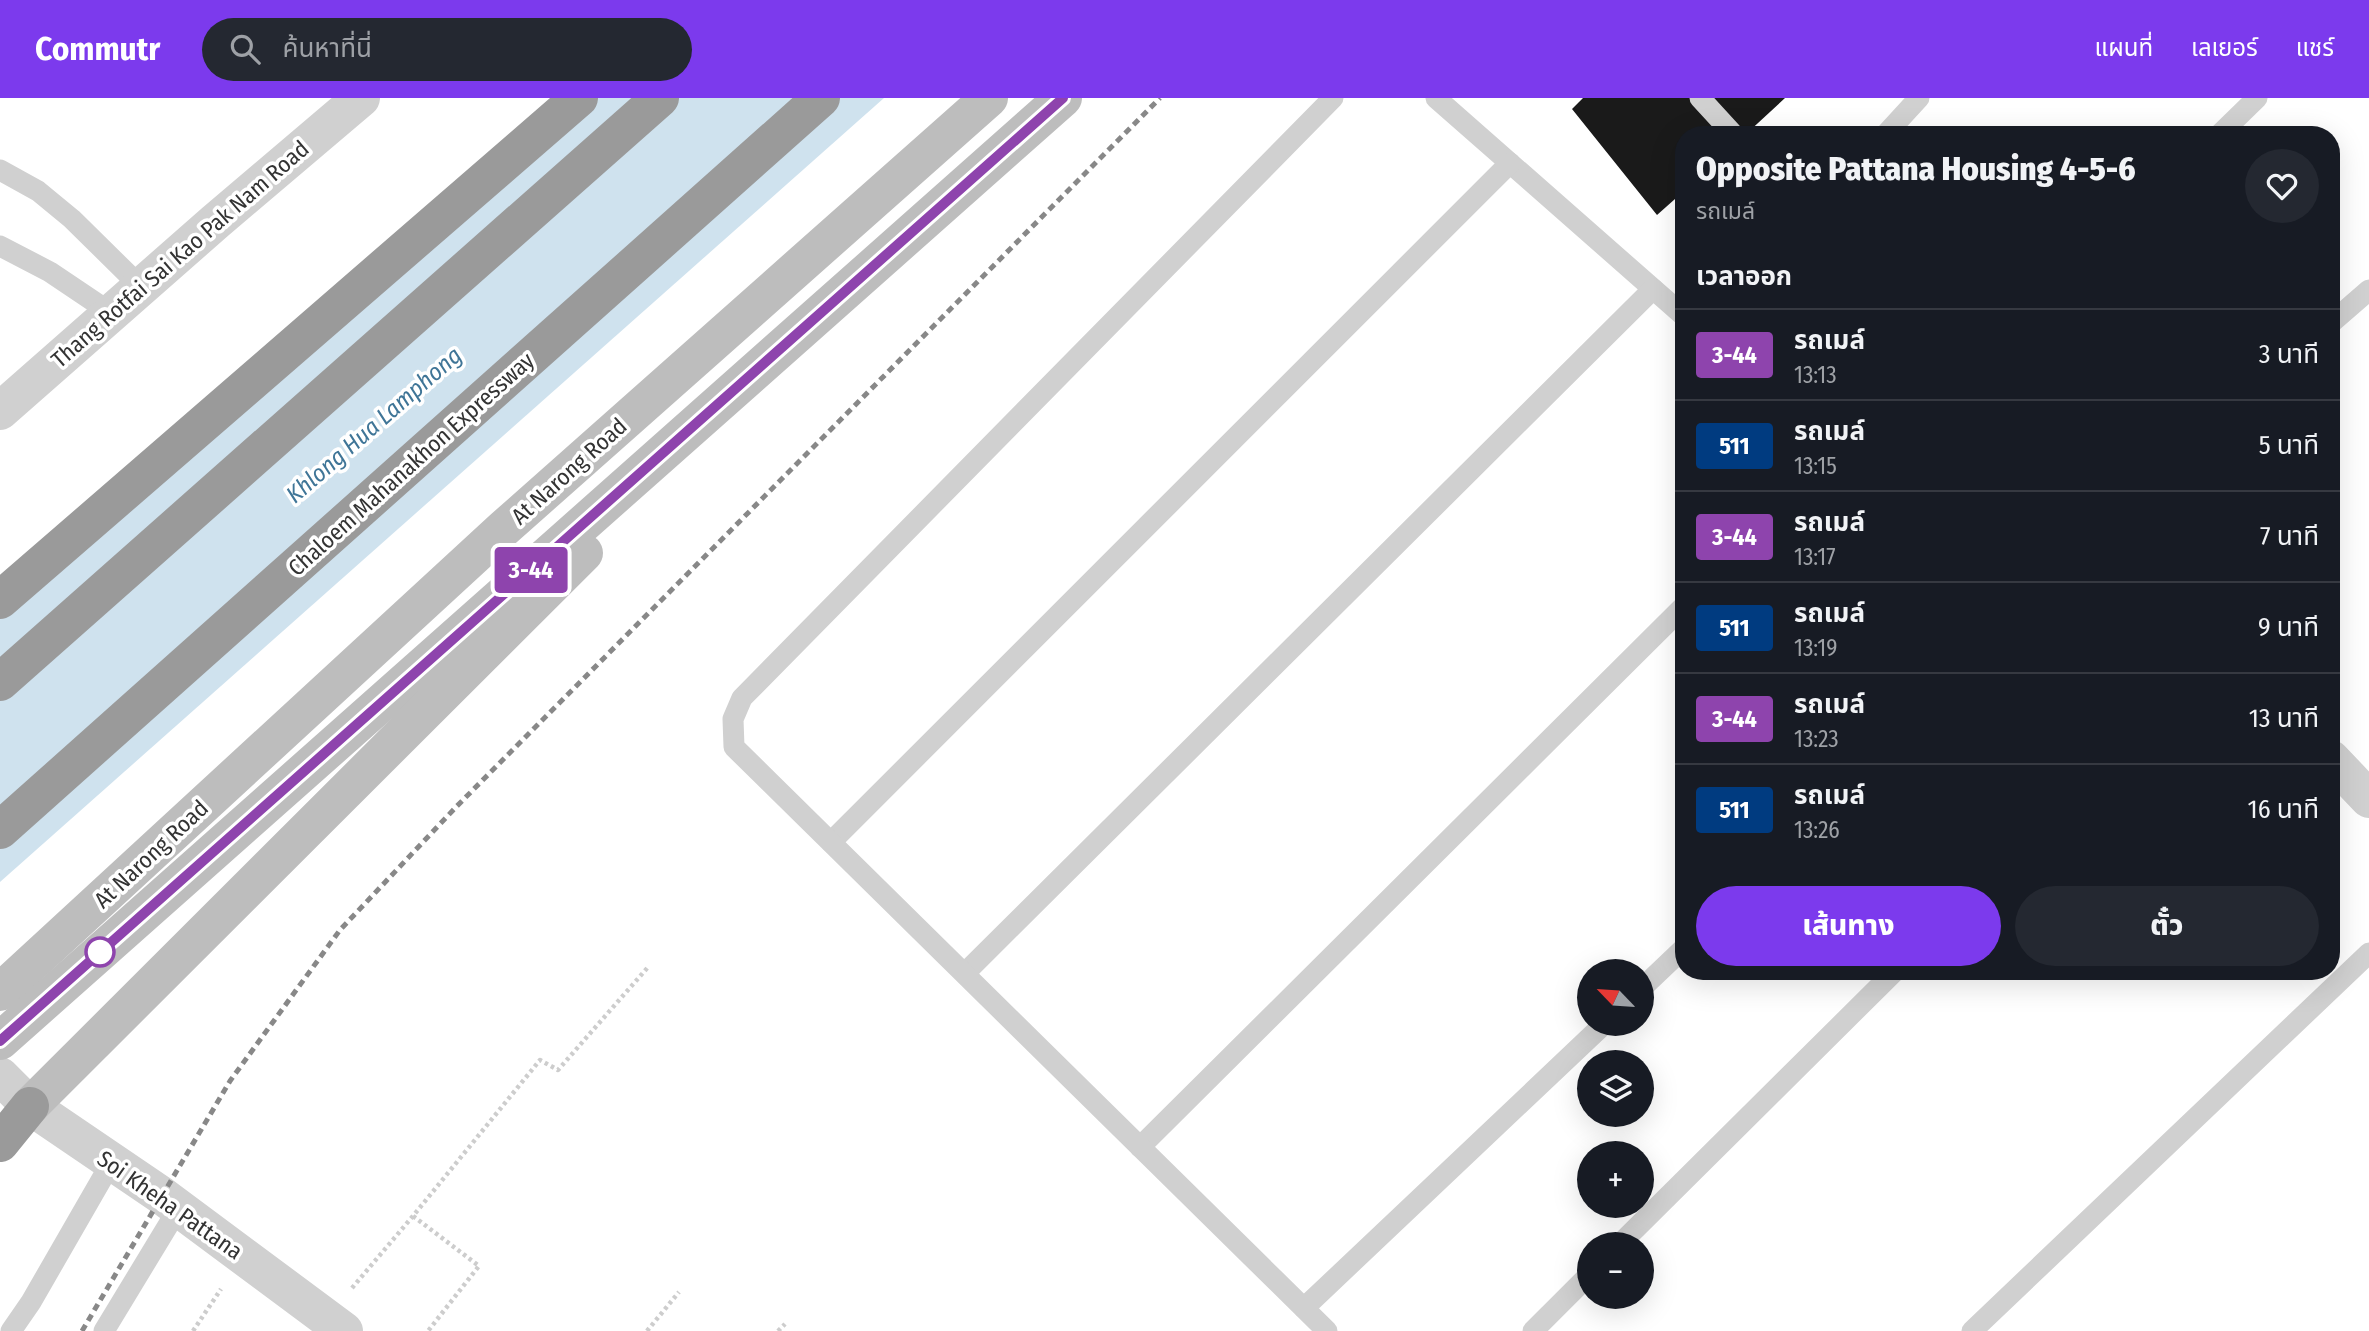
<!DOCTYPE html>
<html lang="th">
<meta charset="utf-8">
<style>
:root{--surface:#171b24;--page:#242831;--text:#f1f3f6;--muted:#9ea1a6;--line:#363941;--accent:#7c3aed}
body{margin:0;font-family:"Fira Sans Condensed","Noto Sans Thai",sans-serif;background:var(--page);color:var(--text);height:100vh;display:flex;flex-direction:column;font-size:26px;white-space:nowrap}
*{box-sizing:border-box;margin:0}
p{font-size:23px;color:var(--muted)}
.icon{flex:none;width:38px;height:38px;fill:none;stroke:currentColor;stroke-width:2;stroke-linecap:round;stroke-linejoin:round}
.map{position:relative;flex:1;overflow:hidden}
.side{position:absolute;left:1675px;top:28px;width:665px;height:854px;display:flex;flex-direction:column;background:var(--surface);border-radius:28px;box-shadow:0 7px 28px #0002}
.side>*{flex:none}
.badge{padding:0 14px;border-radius:5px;font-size:24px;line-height:46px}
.needle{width:46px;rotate:295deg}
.controls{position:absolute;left:1577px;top:861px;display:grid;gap:14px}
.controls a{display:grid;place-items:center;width:77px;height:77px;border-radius:50%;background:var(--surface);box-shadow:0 7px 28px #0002;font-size:35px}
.map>.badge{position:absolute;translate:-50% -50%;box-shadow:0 0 0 4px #fff}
h2{padding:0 21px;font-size:26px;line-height:63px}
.round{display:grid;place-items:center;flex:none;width:74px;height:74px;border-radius:37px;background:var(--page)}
.overview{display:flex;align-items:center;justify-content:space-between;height:119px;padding:0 21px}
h1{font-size:33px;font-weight:800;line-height:52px}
.action{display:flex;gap:14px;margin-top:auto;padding:14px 21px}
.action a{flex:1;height:80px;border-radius:42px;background:var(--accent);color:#fff;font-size:28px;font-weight:800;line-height:80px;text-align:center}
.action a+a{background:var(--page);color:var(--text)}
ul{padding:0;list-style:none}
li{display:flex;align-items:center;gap:21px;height:91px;padding:0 21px;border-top:2px solid var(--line)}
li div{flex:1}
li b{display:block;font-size:26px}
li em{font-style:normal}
li .badge{min-width:77px;font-weight:700;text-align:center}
header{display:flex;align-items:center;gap:42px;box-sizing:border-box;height:98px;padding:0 35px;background:var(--accent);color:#fff}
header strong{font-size:33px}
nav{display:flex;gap:38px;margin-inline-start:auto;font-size:24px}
.search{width:490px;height:63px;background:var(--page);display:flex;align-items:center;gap:18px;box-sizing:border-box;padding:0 24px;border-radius:38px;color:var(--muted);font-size:26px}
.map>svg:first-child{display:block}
</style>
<header>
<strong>Commutr</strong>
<div class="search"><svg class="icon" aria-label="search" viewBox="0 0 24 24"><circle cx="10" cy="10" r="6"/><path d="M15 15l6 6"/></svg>ค้นหาที่นี่</div>
<nav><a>แผนที่</a><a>เลเยอร์</a><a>แชร์</a></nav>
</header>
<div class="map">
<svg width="2369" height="1233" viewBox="0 0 2369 1233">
<rect width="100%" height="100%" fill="#fff"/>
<polygon fill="#cfe2ee" points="592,0 884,0 0,784 0,520"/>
<polygon fill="#1a1a1a" points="1583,0 1785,0 1745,37 1684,37 1684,93 1657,117 1572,11"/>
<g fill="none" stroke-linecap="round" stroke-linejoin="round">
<g stroke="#cdcdcd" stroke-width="4.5" stroke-dasharray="3.5 3.5" stroke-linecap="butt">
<polyline points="413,1118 479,1168 428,1233"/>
<polyline points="352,1190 413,1118 540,962 558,972 649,868"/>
<polyline points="193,1233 221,1191"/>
<polyline points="647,1233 679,1194"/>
<polyline points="778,1233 785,1226"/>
</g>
<g stroke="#d0d0d0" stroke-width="21">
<polyline points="1436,0 1684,218"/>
<polyline points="1700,0 1734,37"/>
<polyline points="1885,37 1919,0"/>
<polyline points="2219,37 2257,0"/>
<polyline points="0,72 38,93 72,121 141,189"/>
<polyline points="0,148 50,174 111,215"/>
<polyline points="2331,225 2369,192"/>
<polyline points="831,744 1510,65"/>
<polyline points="965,875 1653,191"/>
<polyline points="1642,890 1684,850"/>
<polyline points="1140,1049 1684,508"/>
<polyline points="1620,1146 1895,873"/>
<polyline points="1304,1210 1604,926"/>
<polyline points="11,1233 31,1204 111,1065"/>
<polyline points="104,1233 178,1111"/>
<polyline points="1327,1233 734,649 733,621 742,600 1333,0"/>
<polyline points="1533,1233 1589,1177"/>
<polyline points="1972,1233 2369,855"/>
</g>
<polyline stroke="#d0d0d0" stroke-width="38" points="2331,661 2369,701"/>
<g stroke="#d0d0d0" stroke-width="38">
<polyline points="0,313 215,124 361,0"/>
<polyline points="0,978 30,1008 161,1097 344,1233"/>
</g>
<g stroke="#bdbdbd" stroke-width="38">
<polyline points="0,894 503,431 989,0"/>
<polyline points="0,943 1063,0"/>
<polyline points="30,1008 584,455"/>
</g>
<g stroke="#9a9a9a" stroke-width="38">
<polyline points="0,502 579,0"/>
<polyline points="0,584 660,0"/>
<polyline points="0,732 821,0"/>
<polyline points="0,1045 30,1008"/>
</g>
<polyline stroke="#888" stroke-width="5" stroke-dasharray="7 5" stroke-linecap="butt" points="82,1233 230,983 340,832 457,708 1160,0"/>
</g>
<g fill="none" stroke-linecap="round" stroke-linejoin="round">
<defs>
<polyline id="line" points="0,943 1063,0"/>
</defs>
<use href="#line" stroke="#fff" stroke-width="16"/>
<use href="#line" stroke="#8e44ad" stroke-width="10"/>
</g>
<circle fill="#fff" stroke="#8e44ad" stroke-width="3.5" cx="100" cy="854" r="14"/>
<g text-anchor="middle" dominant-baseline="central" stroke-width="7" stroke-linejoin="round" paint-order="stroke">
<g font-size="23" fill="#333" stroke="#fff">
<text transform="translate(180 156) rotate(-41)">Thang Rotfai Sai Kao Pak Nam Road</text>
<text transform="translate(411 366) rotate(-42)">Chaloem Mahanakhon Expressway</text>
<text transform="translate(569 373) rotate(-42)">At Narong Road</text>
<text transform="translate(151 756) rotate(-43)">At Narong Road</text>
<text transform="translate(170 1107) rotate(35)">Soi Kheha Pattana</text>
</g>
<g font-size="24" font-style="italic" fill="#3f7597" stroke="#fff">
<text transform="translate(374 327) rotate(-41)">Khlong Hua Lamphong</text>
</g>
</g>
</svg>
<div class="controls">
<a><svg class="needle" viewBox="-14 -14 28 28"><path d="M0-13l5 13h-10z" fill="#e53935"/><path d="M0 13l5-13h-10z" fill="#9ea1a6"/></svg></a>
<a><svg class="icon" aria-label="layers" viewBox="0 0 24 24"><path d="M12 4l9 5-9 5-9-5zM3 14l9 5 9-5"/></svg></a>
<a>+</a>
<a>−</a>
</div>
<b class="badge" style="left:531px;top:472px;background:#8e44ad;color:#fff">3-44</b>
<section class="side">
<div class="overview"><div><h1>Opposite Pattana Housing 4-5-6</h1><p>รถเมล์</p></div><a class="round"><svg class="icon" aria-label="heart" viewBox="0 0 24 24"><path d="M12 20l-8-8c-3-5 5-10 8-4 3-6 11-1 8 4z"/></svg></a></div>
<h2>เวลาออก</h2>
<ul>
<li><span class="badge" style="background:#8e44ad;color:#fff">3-44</span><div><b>รถเมล์</b><p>13:13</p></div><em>3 นาที</em></li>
<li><span class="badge" style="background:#003b80;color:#fff">511</span><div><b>รถเมล์</b><p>13:15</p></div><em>5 นาที</em></li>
<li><span class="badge" style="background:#8e44ad;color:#fff">3-44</span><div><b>รถเมล์</b><p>13:17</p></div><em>7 นาที</em></li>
<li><span class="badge" style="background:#003b80;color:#fff">511</span><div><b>รถเมล์</b><p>13:19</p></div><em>9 นาที</em></li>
<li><span class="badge" style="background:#8e44ad;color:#fff">3-44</span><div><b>รถเมล์</b><p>13:23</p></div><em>13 นาที</em></li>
<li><span class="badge" style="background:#003b80;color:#fff">511</span><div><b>รถเมล์</b><p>13:26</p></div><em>16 นาที</em></li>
</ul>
<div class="action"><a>เส้นทาง</a><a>ตั๋ว</a></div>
</section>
</div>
